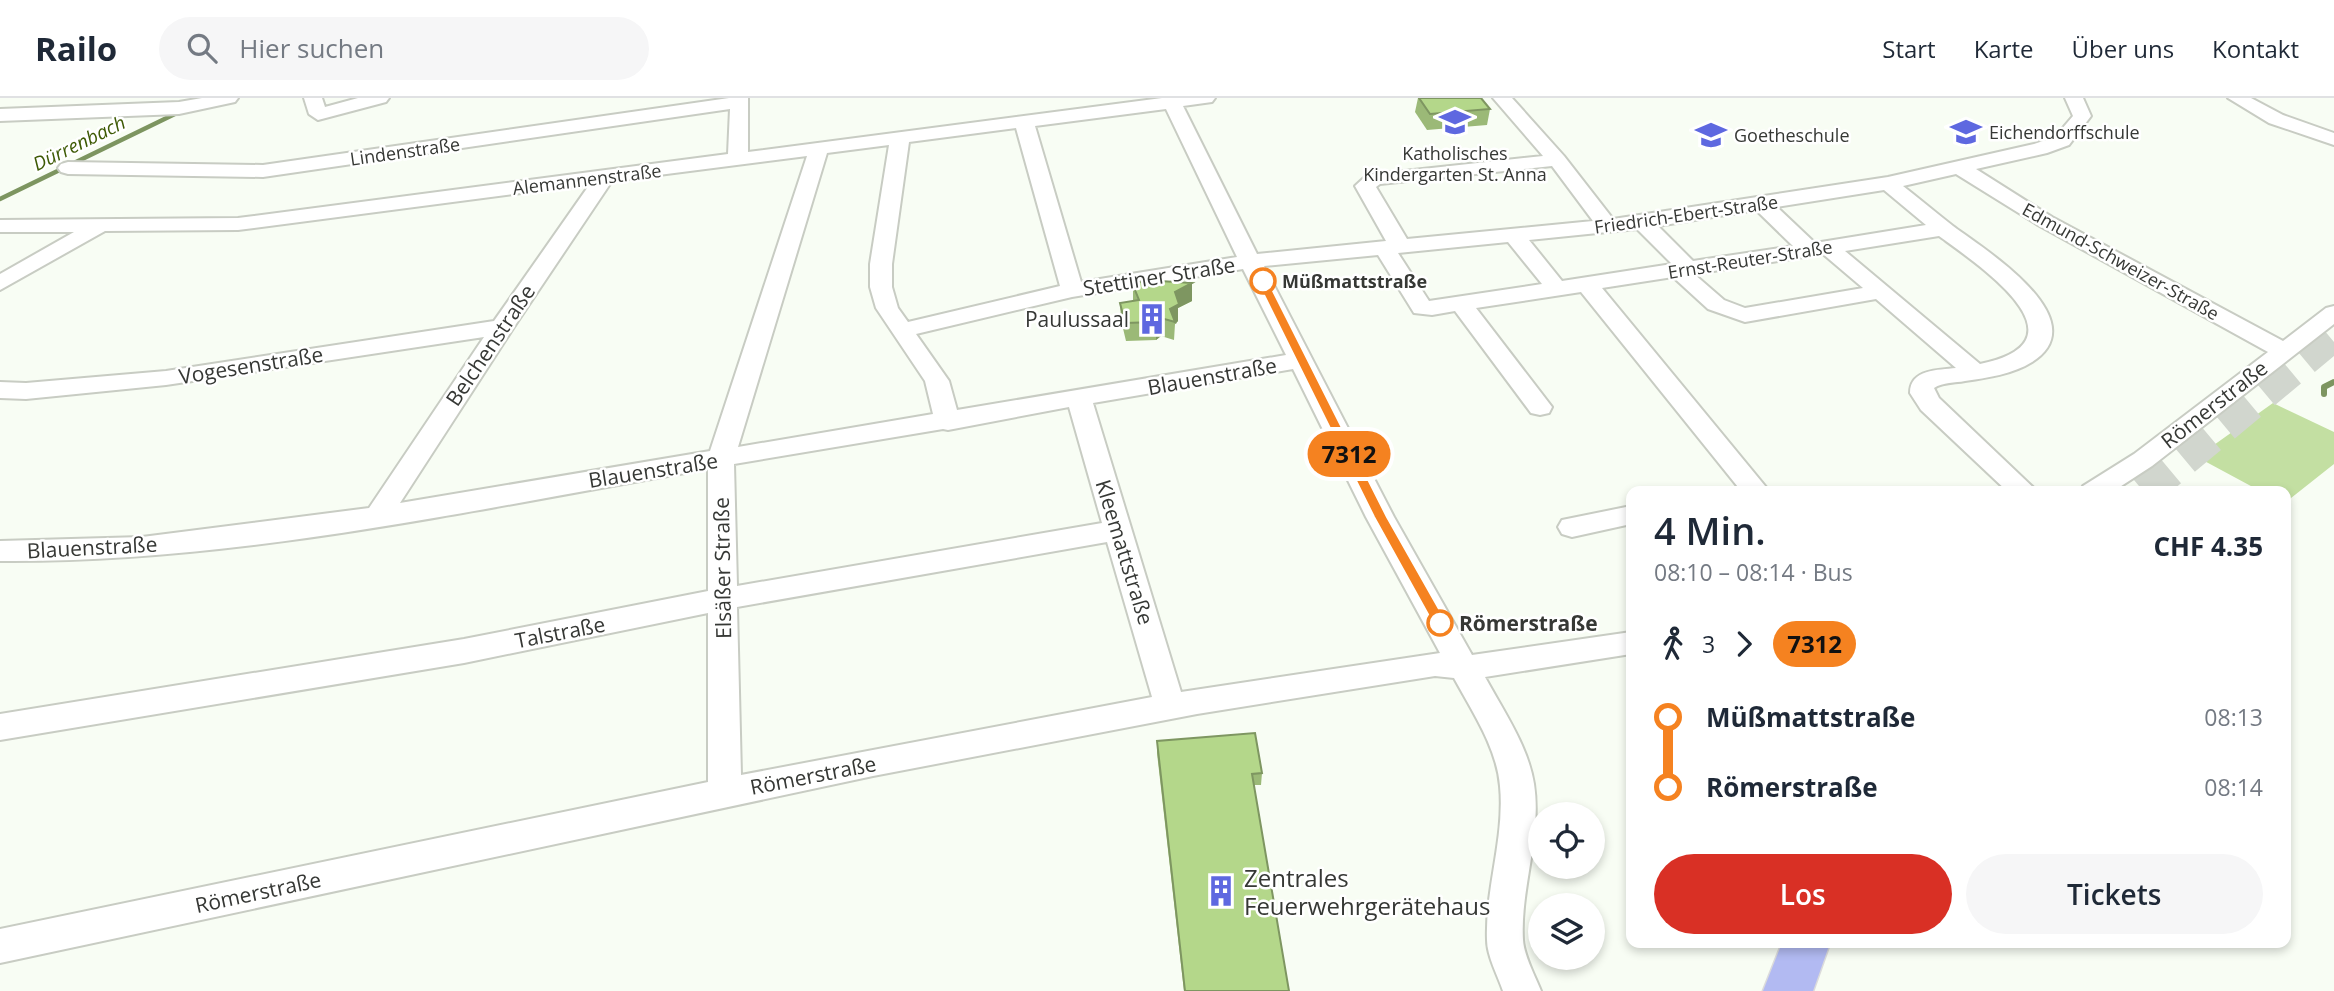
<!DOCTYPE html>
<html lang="de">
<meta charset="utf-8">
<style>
:root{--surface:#fff;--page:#f6f6f7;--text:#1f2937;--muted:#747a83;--line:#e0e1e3;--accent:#d93025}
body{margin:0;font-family:"Open Sans",sans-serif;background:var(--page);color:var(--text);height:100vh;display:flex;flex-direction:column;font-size:26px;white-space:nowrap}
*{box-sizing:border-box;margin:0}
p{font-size:23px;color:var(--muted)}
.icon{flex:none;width:38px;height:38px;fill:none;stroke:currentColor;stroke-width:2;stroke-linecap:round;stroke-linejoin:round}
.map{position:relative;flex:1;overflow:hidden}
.side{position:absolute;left:1626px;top:388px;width:665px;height:462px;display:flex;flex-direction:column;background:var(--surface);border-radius:14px;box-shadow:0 4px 10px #0003}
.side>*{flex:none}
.badge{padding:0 14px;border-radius:23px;font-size:24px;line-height:46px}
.fabs{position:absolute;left:1528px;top:704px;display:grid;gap:14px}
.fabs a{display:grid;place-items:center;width:77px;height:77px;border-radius:50%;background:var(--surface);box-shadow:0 4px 10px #0003;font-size:35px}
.map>.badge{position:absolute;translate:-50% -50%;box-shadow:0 0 0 4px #fff}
.legs{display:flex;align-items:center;gap:10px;height:77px;padding:0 28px;font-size:23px}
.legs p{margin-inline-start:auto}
.overview{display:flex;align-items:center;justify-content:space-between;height:119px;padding:0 28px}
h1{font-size:38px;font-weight:600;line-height:52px}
.button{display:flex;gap:14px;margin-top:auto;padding:14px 28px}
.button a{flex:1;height:80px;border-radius:42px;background:var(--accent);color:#fff;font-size:28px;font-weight:600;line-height:80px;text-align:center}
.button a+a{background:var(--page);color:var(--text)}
ul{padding:0 28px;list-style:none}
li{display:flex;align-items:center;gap:24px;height:70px;font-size:26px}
li i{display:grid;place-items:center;width:10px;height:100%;margin:0 9px;background:currentColor}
li i::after{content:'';width:18px;height:18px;margin:-9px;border:5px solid;border-radius:50%;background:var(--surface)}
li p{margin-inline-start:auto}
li:first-child i{background:linear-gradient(#0000 50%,currentColor 0)}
li:last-child i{background:linear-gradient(currentColor 50%,#0000 0)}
header{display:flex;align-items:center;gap:42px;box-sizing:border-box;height:98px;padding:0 35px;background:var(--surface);border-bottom:2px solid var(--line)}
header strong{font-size:33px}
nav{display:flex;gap:38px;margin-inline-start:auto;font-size:24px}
.search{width:490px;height:63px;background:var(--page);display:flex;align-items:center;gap:18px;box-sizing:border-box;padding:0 24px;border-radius:38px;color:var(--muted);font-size:26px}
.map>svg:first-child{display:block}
</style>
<header>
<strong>Railo</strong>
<div class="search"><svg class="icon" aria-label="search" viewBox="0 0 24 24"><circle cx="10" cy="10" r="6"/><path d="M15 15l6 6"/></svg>Hier suchen</div>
<nav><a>Start</a><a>Karte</a><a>Über uns</a><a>Kontakt</a></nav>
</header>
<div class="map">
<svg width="2334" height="893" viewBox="0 0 2334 893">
<rect width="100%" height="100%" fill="#f8fdf4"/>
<polygon fill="#c3dfa2" points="2273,305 2334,334 2334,366 2286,404 2286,394 2262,394 2197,359"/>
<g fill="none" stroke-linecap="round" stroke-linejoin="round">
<polyline stroke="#7d9560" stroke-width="4.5" points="0,101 181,13"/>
<polyline stroke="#7d9560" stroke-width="6" points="2324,296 2324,289 2334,284"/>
<polyline stroke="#d1d6ce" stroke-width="34" stroke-dasharray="34 18" stroke-linecap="butt" points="2144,394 2334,236"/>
<defs>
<g id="minor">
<polygon points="202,0 238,0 235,4 179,16 0,23 0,11 179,4"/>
<polygon points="304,0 322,0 325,9 358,0 389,0 386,4 318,22 309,16"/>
<path d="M729,0H748V54L1162,0H1215L1212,4L1183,8L1257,156L1386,143L1355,88L1367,77L1543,58L1493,0H1512L1564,58L1613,121L1888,79L2034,46L2055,39L2073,18L2065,0H2083L2091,18L2069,47L2047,55L1976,71L2052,119L2283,243L2326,210L2334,208V226L2152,368L2112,394H2079L2083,388L2134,356L2268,254L2038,127L1956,76L1903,88C1920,101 1936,115 1953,128C1984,151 2098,222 2032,264C2013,276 1987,280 1965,283C1955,285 1943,284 1934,290L1939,300L2038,394H2008L1921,312L1910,295C1910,271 1938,272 1956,270L1876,201L1745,224L1708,211L1673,179L1602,190L1770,394H1742L1581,194L1476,210L1552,309L1549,315L1540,317L1531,315L1455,213L1432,217L1414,215L1378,157L1264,168L1394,419L1472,557L1631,534V556L1485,579C1503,612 1528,648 1534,686C1542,739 1520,790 1523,842C1524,858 1535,878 1541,893H1503C1498,878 1487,858 1487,842C1485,790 1505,740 1500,688C1497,650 1472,613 1454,580L1435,578L1197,616L873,678L0,865V831L708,684V515L464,565L0,642V616L464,541L708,493V371C475,411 238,465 0,463V443L142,439L369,410L484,239L166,287L26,301L0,300V284L26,285L166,273L494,223L590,86L238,132L105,133L0,192V176L74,134H0V122L238,120L728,56L730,11L263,79L68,76L61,74L58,70L61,66L68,64L263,67ZM1166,11L1237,159L1081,184L1035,28ZM1016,30L1060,188L908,224L898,210L892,189V166L909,44ZM889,47L870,166V189L876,210L925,283L933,316L738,349L827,55ZM807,58L710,353L400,405L514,229L612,83ZM1552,68L1593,123L1407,141L1376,89L1380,86ZM1884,92L1926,127L1815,145L1777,109ZM1756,112L1793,148L1693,163L1658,128ZM1637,131L1672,166L1562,183L1529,142ZM1939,138C1980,168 2092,243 1980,266L1845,153ZM1508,144L1542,186L1429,203L1398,155ZM1823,156L1863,190L1745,210L1724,202L1694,176ZM1243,171L1286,257L957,312L949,283L916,236L1072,199ZM1293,271L1366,419L1440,555L1181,594L1093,305ZM1069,309L1102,425L737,488L734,366L943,331L948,332ZM1107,444L1152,599L741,677L737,509Z"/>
<polygon points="2228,0 2251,0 2283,17 2334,35 2334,47 2269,25"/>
<polygon points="1631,408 1631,426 1572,439 1562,436 1558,429 1562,422"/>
</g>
<polygon id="major" points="1782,845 1830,845 1813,893 1763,893"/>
</defs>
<use href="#minor" stroke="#c8ccc3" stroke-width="4"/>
<use href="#major" stroke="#dbdbdb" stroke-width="3"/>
<use href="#minor" fill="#fff" fill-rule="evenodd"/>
<use href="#major" fill="#b2baf2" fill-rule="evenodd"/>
</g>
<g fill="#9bb977">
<polygon points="1418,0 1481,0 1490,11 1487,27 1427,32 1415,14"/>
<polygon points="1192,185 1192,203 1178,210 1178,223 1175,226 1174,242 1161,238 1156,242 1126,243 1121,222 1120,205 1133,203 1133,187"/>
<polygon points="1157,643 1262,675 1261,687 1254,687 1289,893 1184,893 1157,655"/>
</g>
<g fill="#7e9661">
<polygon points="1192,185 1192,203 1178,210 1178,223 1175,226 1170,211 1175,194"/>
<polygon points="1161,220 1161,238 1156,242 1156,224"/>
</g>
<g fill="#b4d78a" stroke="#7e9661" stroke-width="2">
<polygon points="1419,0 1481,0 1490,11 1430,16"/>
<polygon points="1144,182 1192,185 1175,194 1179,206 1170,211 1175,224 1161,220 1156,224 1125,225 1120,205 1139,202 1133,187"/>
<polygon points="1255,635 1262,675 1252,676 1289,893 1185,893 1157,643"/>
</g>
<polygon fill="#f58220" stroke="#fff" stroke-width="2" points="1263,180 1268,183 1387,419 1447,525 1445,529 1435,529 1374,419 1257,183"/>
<defs>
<symbol id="school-bare" viewBox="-9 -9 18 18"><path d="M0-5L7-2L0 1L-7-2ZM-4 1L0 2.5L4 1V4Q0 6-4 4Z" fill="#5e68e0" stroke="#fff" stroke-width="2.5" paint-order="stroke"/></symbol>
<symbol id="building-bare" viewBox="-9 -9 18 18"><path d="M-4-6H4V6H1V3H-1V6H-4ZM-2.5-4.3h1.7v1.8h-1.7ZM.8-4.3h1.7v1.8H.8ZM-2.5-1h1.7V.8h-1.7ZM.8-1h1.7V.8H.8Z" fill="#5e68e0" stroke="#fff" stroke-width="2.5" paint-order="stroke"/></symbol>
</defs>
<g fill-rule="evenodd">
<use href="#school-bare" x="1433" y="2" width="44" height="44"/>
<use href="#school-bare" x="1944" y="12" width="44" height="44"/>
<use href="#school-bare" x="1689" y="15" width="44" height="44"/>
<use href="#building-bare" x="1130" y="199" width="44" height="44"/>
<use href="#building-bare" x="1199" y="771" width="44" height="44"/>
</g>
<g fill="#fff" stroke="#f58220" stroke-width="3.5">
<circle cx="1263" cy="183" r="12"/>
<circle cx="1440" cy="525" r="12"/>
</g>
<g text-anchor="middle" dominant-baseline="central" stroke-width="5" stroke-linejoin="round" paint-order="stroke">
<g font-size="18" fill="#363835" stroke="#fff" text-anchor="start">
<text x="1989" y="34">Eichendorffschule</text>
<text x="1734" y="37">Goetheschule</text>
<text x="1455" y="55" text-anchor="middle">Katholisches<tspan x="1455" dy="21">Kindergarten St. Anna</tspan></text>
</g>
<g font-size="18" fill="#363835" stroke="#fff">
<text transform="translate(405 53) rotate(-8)">Lindenstraße</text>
<text transform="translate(587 81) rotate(-7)">Alemannenstraße</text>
<text transform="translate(1686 116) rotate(-8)">Friedrich-Ebert-Straße</text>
<text transform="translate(1750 161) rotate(-9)">Ernst-Reuter-Straße</text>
<text transform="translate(2121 163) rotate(29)">Edmund-Schweizer-Straße</text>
</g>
<g font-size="18" font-weight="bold" fill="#363835" stroke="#fff" text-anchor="start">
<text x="1282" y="183">Müßmattstraße</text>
</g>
<g font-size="19" font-style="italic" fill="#3d5a04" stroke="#fff">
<text transform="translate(79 45) rotate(-26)">Dürrenbach</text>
</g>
<g font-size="21" fill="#363835" stroke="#fff">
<text transform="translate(1159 178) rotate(-9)">Stettiner Straße</text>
<text transform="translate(490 247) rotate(-56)">Belchenstraße</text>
<text transform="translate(251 267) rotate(-9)">Vogesenstraße</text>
<text transform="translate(1212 278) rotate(-10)">Blauenstraße</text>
<text transform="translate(2214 306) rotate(-38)">Römerstraße</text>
<text transform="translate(653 372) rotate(-9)">Blauenstraße</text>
<text transform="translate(92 449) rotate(-3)">Blauenstraße</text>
<text transform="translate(1125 454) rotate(73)">Kleemattstraße</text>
<text transform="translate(722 470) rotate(-91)">Elsäßer Straße</text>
<text transform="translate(560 534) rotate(-11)">Talstraße</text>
<text transform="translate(813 677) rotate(-11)">Römerstraße</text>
<text transform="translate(258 794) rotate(-12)">Römerstraße</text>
</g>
<g font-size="21" fill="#363835" stroke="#fff" text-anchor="end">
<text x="1129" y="221">Paulussaal</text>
</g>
<g font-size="21" font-weight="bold" fill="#363835" stroke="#fff" text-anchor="start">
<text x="1459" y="525">Römerstraße</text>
</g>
<g font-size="24" fill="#363835" stroke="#fff" text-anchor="start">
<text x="1244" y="779">Zentrales<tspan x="1244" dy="28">Feuerwehrgerätehaus</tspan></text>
</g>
</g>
</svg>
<div class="fabs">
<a><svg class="icon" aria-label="locate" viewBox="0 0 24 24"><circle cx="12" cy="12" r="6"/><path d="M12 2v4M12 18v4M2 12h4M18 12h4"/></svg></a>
<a><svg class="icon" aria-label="layers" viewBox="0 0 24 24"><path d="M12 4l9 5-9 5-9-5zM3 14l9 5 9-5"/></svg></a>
</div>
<b class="badge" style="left:1349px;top:356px;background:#f58220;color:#111">7312</b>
<section class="side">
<div class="overview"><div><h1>4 Min.</h1><p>08:10 – 08:14 · Bus</p></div><b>CHF 4.35</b></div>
<div class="legs"><svg class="icon" aria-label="walk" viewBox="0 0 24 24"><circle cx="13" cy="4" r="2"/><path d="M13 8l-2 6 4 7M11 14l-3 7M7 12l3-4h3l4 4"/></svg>3<svg class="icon" aria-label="forward" viewBox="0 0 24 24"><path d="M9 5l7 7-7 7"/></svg><b class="badge" style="background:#f58220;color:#111">7312</b></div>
<ul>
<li><i style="color:#f58220"></i><b>Müßmattstraße</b><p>08:13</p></li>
<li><i style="color:#f58220"></i><b>Römerstraße</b><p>08:14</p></li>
</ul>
<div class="button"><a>Los</a><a>Tickets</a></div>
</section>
</div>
